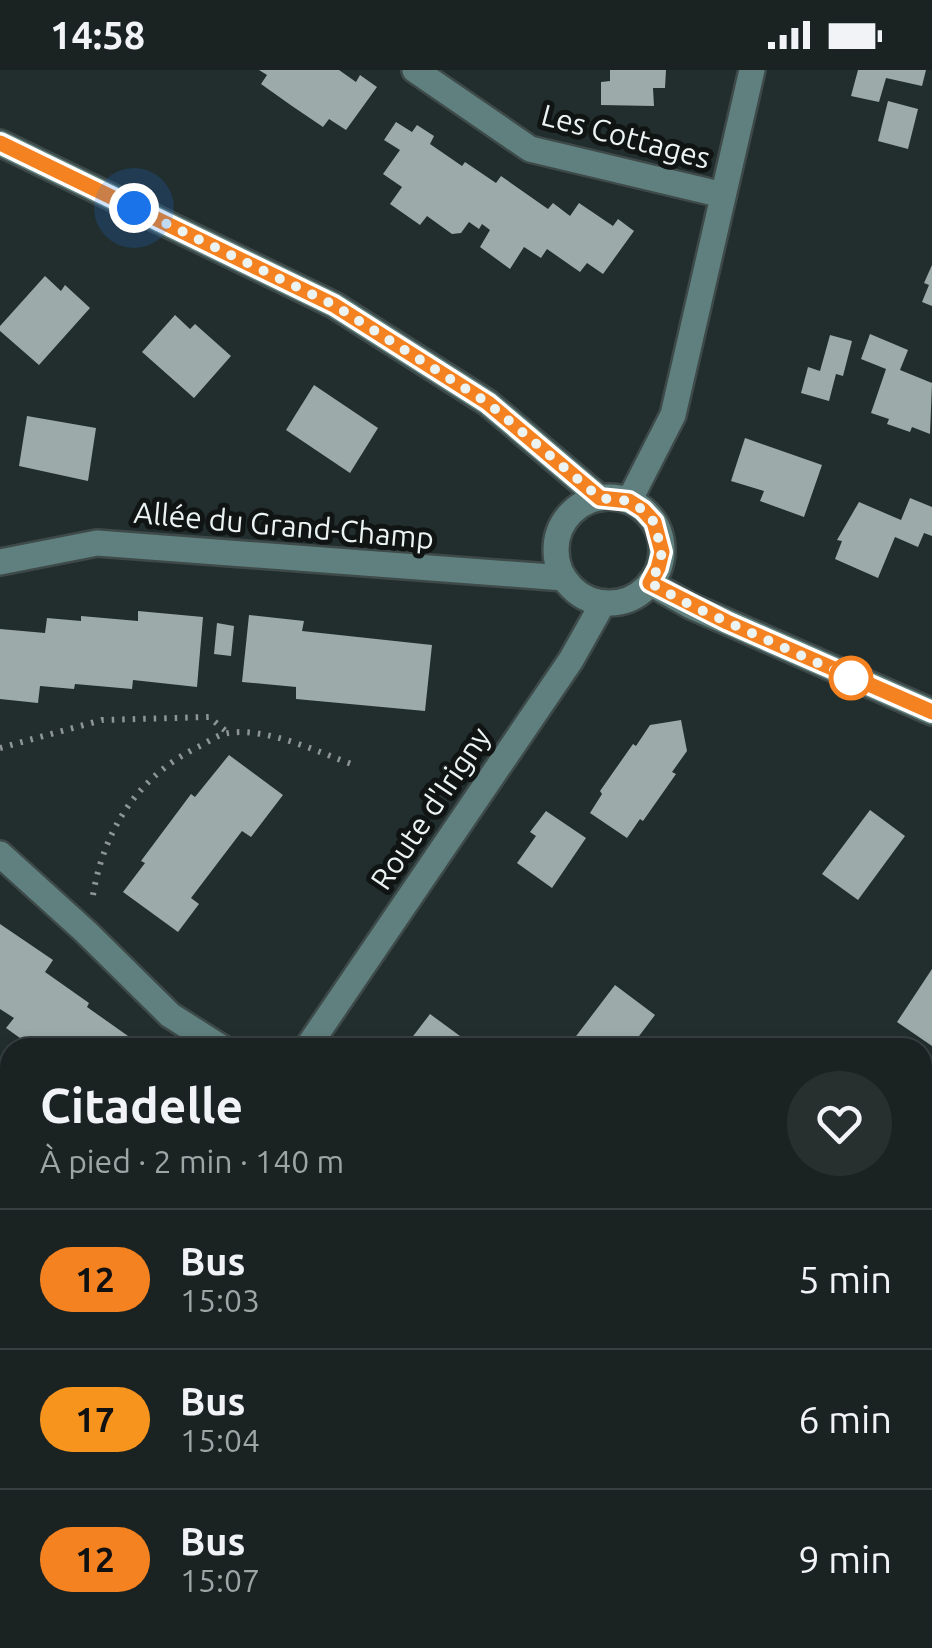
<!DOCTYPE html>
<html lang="fr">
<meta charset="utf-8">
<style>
:root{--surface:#1a2222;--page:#272f2f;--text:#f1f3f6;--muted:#9fa4a5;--line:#383f40}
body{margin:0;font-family:Ubuntu,sans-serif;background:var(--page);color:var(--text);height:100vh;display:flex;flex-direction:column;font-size:38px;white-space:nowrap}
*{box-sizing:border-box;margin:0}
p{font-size:32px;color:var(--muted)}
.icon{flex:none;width:55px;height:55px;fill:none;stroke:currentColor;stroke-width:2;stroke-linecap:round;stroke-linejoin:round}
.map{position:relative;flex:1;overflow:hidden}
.sheet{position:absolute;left:0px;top:968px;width:932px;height:612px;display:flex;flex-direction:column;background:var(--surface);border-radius:30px 30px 0 0;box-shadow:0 5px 15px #0003,0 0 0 2px var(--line)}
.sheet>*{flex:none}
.badge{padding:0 20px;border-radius:32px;font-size:35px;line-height:65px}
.you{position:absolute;width:50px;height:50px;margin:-25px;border:8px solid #fff;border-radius:50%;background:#1a73e8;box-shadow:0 0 0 15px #1a73e833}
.map>.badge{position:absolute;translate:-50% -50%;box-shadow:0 0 0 5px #fff}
.round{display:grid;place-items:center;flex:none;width:105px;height:105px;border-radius:52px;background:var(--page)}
.head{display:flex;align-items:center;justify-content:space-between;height:170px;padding:0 40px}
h1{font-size:48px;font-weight:700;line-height:75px}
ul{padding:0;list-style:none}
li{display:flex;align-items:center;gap:30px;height:140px;padding:0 40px;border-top:2px solid var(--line)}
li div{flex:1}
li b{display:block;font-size:38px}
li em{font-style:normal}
li .badge{min-width:110px;font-weight:700;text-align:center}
.status{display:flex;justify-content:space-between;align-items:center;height:70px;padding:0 50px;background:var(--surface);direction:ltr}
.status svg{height:28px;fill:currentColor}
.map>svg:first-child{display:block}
</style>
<div class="status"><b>14:58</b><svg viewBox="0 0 49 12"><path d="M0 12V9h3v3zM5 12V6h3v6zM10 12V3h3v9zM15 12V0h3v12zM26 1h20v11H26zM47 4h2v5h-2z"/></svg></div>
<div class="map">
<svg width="932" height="1578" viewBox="0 0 932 1578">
<rect width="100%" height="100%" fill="#222e2d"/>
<g fill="#9caaaa">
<polygon points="259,0 339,0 356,12 360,5 377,17 346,60 329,49 323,57 292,36 261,14 267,5"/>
<polygon points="610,0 666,0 665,18 653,18 654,36 601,35 601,12 610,11"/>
<polygon points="858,0 926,0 922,16 886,8 879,32 851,26"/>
<polygon points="888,31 918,39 908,79 878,71"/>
<polygon points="396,52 412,62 417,55 434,66 430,74 462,96 465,92 496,113 501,106 548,139 553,133 570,146 579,133 613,156 618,149 634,161 603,204 587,193 580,202 547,179 541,188 524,177 510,199 480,177 490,160 482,154 479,159 469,152 461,163 452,164 427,146 420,155 390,134 402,117 383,104 400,80 384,70"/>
<polygon points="932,195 932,236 922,232 929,215 924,213"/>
<polygon points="45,206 61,221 65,215 90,238 39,295 0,261 0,256"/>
<polygon points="175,245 190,259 195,254 231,286 194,328 142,282"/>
<polygon points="870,264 908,280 900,300 932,313 930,364 912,357 910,362 887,354 889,349 871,343 886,299 861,289"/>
<polygon points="830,265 852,271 843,306 836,304 829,331 801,323 808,297 820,301"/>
<polygon points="314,315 378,358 350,403 286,360"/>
<polygon points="27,346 96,358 88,411 19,396"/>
<polygon points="745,368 822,395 804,447 760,431 764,421 731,411"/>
<polygon points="910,428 932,437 932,466 924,463 918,477 895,467 878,508 835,489 842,471 837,470 859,432 901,450"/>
<polygon points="138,541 203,547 197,617 133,610 132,619 75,614 74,619 40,616 38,633 0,629 0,559 45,563 47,548 81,551 81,546 138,551"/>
<polygon points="249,545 304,551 302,561 432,575 425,641 296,629 296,617 242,612"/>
<polygon points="217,553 234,556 231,586 214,584"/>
<polygon points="681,650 687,681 672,702 676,704 643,751 640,749 627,768 590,743 602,724 600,721 633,674 636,676 650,655"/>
<polygon points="229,685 283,725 251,767 242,761 191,828 199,834 178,862 123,822 145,793 141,791 191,724 195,727"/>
<polygon points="870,740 905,766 858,830 822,804"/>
<polygon points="546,741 586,768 552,818 517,793 536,766 530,762"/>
<polygon points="0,854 53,890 45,902 89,933 87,937 145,978 34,978 6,958 14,948 0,939"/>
<polygon points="932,899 932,976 897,952"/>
<polygon points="615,915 655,945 630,978 567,978"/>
<polygon points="430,944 460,966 451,978 404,978"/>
<polygon points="10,1113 10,1150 0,1144 0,1129"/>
<polygon points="10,1151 10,1171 1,1165"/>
<polygon points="922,1559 932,1565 932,1578 873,1578 879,1570 922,1570"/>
<polygon points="125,1570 191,1570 200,1578 120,1578"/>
<polygon points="244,1570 295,1570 289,1578 254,1578"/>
<polygon points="688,1570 725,1570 719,1578 700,1578"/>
</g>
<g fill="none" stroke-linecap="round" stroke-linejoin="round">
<defs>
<g id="minor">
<polyline points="415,0 530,79 723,125"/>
<polyline points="0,73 334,235 488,333 600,428"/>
<circle cx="609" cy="480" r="53"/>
<polyline points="629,431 673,345 752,0"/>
<polyline points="0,492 97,473 564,508"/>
<polyline points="650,513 691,536 932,642"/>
<polyline points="0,784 86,862 170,945 222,978"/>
<polyline points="307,978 571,590 603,533"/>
<polyline points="922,1124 932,1110"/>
<polyline points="0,1249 10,1254"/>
<polyline points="0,1435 10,1420"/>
</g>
</defs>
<use href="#minor" stroke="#3e4a49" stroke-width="30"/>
<g stroke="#8d9695" stroke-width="6" stroke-dasharray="2.5 8" stroke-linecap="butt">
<polyline points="0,678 102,650 209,647 227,662"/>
<path d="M93,825C104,759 139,705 200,676C208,672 219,664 228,663C267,657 318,682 354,695"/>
</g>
<use href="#minor" stroke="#5f807e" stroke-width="25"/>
</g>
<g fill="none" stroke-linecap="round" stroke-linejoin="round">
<defs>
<polyline id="line" points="0,73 334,235 488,333 600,428 629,431 643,440 654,452 662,482 658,498 650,513 727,552 932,642"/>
</defs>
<use href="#line" stroke="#fff" stroke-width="22"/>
<use href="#line" stroke="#f58220" stroke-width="15"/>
<polyline stroke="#ecf3f3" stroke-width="10" stroke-dasharray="0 18" points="134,138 334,235 488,333 600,428 629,431 643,440 654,452 662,482 658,498 650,513 692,536 851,608"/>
</g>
<circle fill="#fff" stroke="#f58220" stroke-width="5" cx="851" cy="608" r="20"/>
<g text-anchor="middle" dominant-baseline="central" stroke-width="10" stroke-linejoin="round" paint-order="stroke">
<g font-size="30" fill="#ecf3f3" stroke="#101514">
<text transform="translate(626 66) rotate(15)">Les Cottages</text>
<text transform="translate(284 455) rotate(5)">Allée du Grand-Champ</text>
<text transform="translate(430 738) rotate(-56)">Route d'Irigny</text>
</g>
</g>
</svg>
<div class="you" style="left:134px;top:138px"></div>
<section class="sheet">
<div class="head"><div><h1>Citadelle</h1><p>À pied · 2 min · 140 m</p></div><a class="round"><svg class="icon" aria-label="heart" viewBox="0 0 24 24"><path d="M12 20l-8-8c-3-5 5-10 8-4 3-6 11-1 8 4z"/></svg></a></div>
<ul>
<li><span class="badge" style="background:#f58220;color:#111">12</span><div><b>Bus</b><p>15:03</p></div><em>5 min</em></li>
<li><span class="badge" style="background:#f7941d;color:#111">17</span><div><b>Bus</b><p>15:04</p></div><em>6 min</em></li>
<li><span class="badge" style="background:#f58220;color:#111">12</span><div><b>Bus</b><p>15:07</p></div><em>9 min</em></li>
</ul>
</section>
</div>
